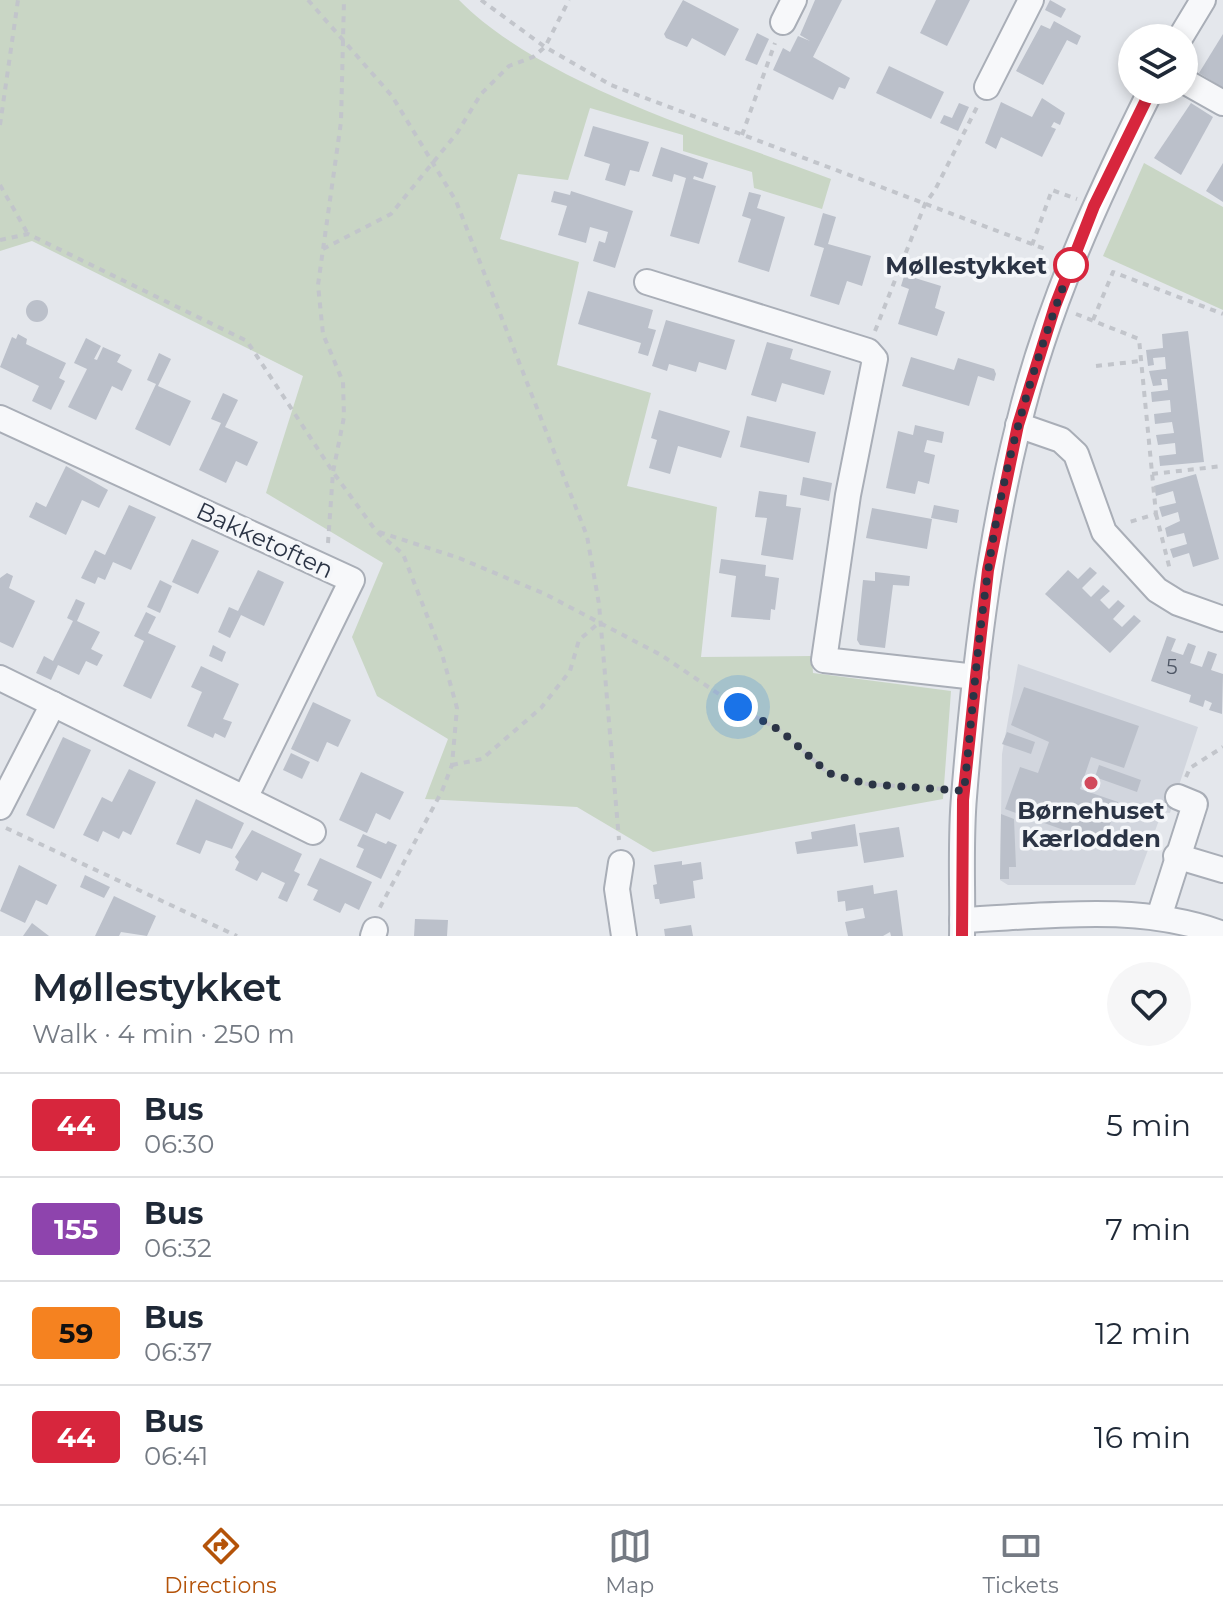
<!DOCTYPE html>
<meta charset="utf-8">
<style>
:root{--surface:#fff;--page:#f6f6f7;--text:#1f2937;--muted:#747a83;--line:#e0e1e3;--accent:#b45309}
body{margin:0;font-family:Montserrat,sans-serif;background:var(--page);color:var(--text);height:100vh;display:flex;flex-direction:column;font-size:30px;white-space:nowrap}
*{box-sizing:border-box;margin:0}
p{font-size:26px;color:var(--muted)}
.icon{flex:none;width:44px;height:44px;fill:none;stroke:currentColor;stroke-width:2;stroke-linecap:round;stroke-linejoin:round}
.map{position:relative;height:936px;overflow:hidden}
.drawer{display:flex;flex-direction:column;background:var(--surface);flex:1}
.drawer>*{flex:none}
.badge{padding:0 16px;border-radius:6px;font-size:28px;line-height:52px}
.buttons{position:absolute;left:1118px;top:24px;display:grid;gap:16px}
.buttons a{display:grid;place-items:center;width:80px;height:80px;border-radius:50%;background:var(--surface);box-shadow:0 4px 12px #0003;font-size:40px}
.you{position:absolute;width:40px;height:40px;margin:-20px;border:6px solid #fff;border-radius:50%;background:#1a73e8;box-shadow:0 0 0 12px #1a73e833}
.map>.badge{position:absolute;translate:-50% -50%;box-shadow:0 0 0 4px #fff}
.round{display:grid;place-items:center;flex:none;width:84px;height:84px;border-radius:42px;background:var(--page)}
.overview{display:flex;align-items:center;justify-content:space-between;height:136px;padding:0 32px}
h1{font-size:38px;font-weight:600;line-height:60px}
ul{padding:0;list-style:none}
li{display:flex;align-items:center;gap:24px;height:104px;padding:0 32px;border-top:2px solid var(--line)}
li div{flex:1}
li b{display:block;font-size:30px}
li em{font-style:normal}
li .badge{min-width:88px;font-weight:700;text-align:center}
.tab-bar{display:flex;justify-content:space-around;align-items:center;height:112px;border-top:2px solid var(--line);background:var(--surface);font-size:22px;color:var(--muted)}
.tab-bar a{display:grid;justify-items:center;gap:4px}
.tab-bar .active{color:var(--accent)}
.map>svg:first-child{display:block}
</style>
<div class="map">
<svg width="1223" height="936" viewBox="0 0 1223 936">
<rect width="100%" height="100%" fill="#e4e7ec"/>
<polygon fill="#d2d6de" points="1018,664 1198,727 1170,813 1162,812 1135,885 1008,885 1000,880 1002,754"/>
<g fill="#c9d6c5">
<path d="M0,0H459C544,86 718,136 831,179L822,209L754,188L752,172L683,151V135L590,108L568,180L518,174L500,239L579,262L557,365L651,393L627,486L717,507L701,657L812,656L813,673L951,691L943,799L653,852L577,807L425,799L448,739L377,696L352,637L383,563L266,493L303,376L32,241L0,251Z"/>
<polygon points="1144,163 1223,207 1223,310 1103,256"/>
</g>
<g fill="#bbc0ca">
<polygon points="683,0 739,29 725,56 692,38 687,47 666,38 664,34"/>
<polygon points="815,0 842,0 813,57 850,78 845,89 839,87 833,100 773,70 783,48 790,52 798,36 810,41 800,35"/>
<polygon points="936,0 970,0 947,46 920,33"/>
<polygon points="1050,0 1066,9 1061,18 1045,10"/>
<polygon points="1054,21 1081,36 1077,45 1067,40 1043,85 1016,71 1041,25 1050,29"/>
<polygon points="757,33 769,39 757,65 745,60"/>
<polygon points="1223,34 1223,88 1199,73"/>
<polygon points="889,66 944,92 931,119 876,93"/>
<polygon points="1042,98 1065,113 1060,125 1054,122 1051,127 1056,129 1042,157 1001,137 996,149 985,143 1001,102 1032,117"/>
<polygon points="959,103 969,107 958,131 940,123 944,115 952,118"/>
<polygon points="1191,103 1213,117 1181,175 1154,158"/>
<polygon points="593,126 649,142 639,172 630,170 625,186 605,180 610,164 584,156"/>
<polygon points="661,147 708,163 703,179 694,176 693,179 716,186 699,244 670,236 686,178 674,174 672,182 652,176"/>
<polygon points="1223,163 1223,202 1206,191"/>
<polygon points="554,191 570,195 571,191 633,211 615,268 593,261 599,241 605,243 608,232 590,227 586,243 558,235 567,206 551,202"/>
<polygon points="749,192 761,195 757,208 785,217 769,272 738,262 751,219 742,216"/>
<polygon points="823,213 836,217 828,244 871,256 862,286 847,281 839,305 810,296 824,248 814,245"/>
<polygon points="909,260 933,267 930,275 917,271 915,278 941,286 935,308 945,312 937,336 898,324 909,289 901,286"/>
<polygon points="588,291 653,310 648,328 656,330 648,356 638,353 641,343 578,324"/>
<circle cx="37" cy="311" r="11"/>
<polygon points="666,320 735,340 726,370 699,362 696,372 669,364 667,371 652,366"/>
<polygon points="1188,331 1204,462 1160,466 1159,456 1176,454 1175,443 1158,445 1156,435 1174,433 1172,422 1155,424 1154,414 1171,412 1170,400 1152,402 1151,392 1168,390 1167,379 1161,379 1162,385 1153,386 1149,371 1166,369 1165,357 1153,358 1154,365 1148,366 1146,350 1163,348 1162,334"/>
<polygon points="18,334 27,339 26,344 66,363 59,378 65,381 51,410 32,401 39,386 0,367 12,337 16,339"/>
<polygon points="86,338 101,346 94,359 97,360 103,347 121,355 117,362 132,370 122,391 112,386 96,420 68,407 87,369 74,363"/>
<polygon points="767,342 793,349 790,359 831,371 824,395 782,383 776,402 751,395"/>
<polygon points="159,353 171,359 158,386 191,401 170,446 135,429 156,384 147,380"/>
<polygon points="911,357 954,370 958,358 994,369 996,374 994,381 978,376 969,406 902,386"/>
<polygon points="223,393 238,400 225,427 258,442 247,466 236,461 226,483 199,470 221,423 211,419"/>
<polygon points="659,410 730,431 721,458 678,446 670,474 649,468 657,440 651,438"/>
<polygon points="747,416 816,432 809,463 740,447"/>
<polygon points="915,425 944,432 942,443 927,440 924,452 935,455 929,484 918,481 915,494 886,488 898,431 913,435"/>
<polygon points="66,466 108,490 99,508 82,500 66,535 29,517 36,502 46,507"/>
<polygon points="1196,474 1219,559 1193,567 1189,553 1173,558 1170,549 1187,544 1184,533 1167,537 1165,528 1180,521 1178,512 1162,517 1159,507 1176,503 1173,491 1156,496 1154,486"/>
<polygon points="803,477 832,483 829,501 800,495"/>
<polygon points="759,491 787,495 786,506 801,508 793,560 761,555 767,518 755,517"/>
<polygon points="129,505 156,517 131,570 113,562 105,580 98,577 95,584 81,578 95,550 105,555"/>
<polygon points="934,505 959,510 957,523 931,518"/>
<polygon points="872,508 932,519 927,549 866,538"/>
<polygon points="192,539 219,551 198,594 172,582"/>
<polygon points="721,559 766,565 765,576 779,578 775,610 771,609 770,620 731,617 736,576 719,573"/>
<polygon points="1090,567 1097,573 1082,588 1091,597 1103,585 1110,591 1100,600 1109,609 1118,600 1125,606 1113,619 1122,627 1134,615 1141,621 1110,653 1045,594 1068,570 1078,579"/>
<polygon points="258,570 284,582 264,626 241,615 230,638 218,632 229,607 238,611"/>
<polygon points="875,572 910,576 909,586 893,585 885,648 860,645 857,640 863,580 875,581"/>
<polygon points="7,573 13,576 9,588 35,601 13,648 0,642 0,578"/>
<polygon points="160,580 172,586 160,613 147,607"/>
<polygon points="76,599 85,603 77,621 100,632 91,649 103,655 97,666 86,661 79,675 58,665 51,680 36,673 44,656 53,661 73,621 67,618"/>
<polygon points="146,612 156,617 148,633 176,646 151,699 123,686 144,641 134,636"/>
<polygon points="1167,636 1176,639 1171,651 1183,655 1188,643 1196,646 1190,663 1202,667 1208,651 1217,654 1211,670 1223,674 1222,714 1209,710 1212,703 1205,700 1203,707 1189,702 1191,695 1151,681"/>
<polygon points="213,645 226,652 222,662 209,656"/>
<polygon points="201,666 239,684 223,719 232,722 225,738 215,733 213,738 187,726 202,692 191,687"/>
<polygon points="1024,687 1139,726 1124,768 1091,757 1080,789 1118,802 1103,844 1005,809 1020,767 1038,773 1049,742 1011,725"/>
<polygon points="313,702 351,720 338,747 327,742 318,762 291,749"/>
<polygon points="1007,732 1035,742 1031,754 1002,744"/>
<polygon points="63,737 91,750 54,829 26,815"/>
<polygon points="291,753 310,762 302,779 283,770"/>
<polygon points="1099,765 1141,780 1137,792 1095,777"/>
<polygon points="129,769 156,782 131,835 123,831 119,839 103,831 98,842 83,835 102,797 112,802"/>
<polygon points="361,772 404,792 390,820 376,813 367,833 339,820"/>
<polygon points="196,799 244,823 232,849 206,840 200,854 176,844"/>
<polygon points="1001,814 1014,819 1016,867 1009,867 1009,879 1000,879"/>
<polygon points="855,824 858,846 797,854 795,842 812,839 811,832"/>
<polygon points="899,827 904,857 864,863 859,833"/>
<polygon points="252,830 302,854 294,871 300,874 287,902 278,898 285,883 262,872 257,881 235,870 239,862 235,857"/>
<polygon points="363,834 386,844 388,841 397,845 381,879 356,867 364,849 357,846"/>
<polygon points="320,858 372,882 359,910 345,903 340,913 313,900 318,890 307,885"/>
<polygon points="682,861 682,865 701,862 703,879 693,881 695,898 660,904 659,899 655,899 653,885 657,884 654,865"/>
<polygon points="19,865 57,885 47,905 36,900 25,923 0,911"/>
<polygon points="85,875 110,887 104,898 80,887"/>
<polygon points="873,885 874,894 897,890 903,936 891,936 890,932 883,936 848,936 845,922 865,918 863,908 846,911 845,901 838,902 837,891"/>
<polygon points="114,896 156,916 147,936 121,932 119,936 95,936"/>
<polygon points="415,919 448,920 447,936 414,936"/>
<polygon points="32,923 49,936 23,936"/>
<polygon points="691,925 693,936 665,936 664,929"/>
</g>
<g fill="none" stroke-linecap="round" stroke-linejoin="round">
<defs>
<g id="minor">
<polyline points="783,22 794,0"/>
<polyline points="1180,38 1203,0"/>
<polyline points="1184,81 1223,103"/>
<polyline points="987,87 1031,0"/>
<polyline points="647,282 868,351 875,359 848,495 824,660 976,677"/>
<polyline points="0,418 352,580 245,798"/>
<polyline points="1018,425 1061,440 1076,454 1104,532 1157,590 1178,603 1223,619"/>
<polyline points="0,678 313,832"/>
<polyline points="0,807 53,704"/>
<polyline points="1176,856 1223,870"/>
<polyline points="621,863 617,889 624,936"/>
<polyline points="1159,917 1195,804 1178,797"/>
<path d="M962,920C1050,916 1139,903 1223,934"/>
<polyline points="373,936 375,930"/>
<path d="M962,936C963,890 960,843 964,797C974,673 988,548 1018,427C1046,309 1097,198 1151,90"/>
</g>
</defs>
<use href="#minor" stroke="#a9aeb7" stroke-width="28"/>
<g stroke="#c2c5cb" stroke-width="4" stroke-dasharray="6 6" stroke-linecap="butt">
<polyline points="308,0 392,96 456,201 587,536 599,604 619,840"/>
<polyline points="481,0 545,47 611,85 1045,249"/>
<polyline points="0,125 18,0"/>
<polyline points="742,135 775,43"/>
<polyline points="0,185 28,234"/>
<polyline points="0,240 28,234 247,341 333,472 376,531 403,554 442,654 457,708 452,765 442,791 378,911"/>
<polyline points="1032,245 1052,190 1077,199"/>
<polyline points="323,249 391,214 457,133 481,94 509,66 533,57 545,47 569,0"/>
<polyline points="1076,314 1139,339 1156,514 1126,523"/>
<polyline points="1093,320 1113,272 1223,314"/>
<polyline points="875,331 925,204 935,190 977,107"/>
<polyline points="1096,366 1141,361"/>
<polyline points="1152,474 1223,466"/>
<polyline points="1156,514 1170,570"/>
<polyline points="379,532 459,558 545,594 661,655 738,707 781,731 828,773 867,784 943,789"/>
<polyline points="328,543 333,472 344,417 343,382 323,334 318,285 341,122 344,0"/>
<polyline points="452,765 482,759 541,708 570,671 579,640 600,622"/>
<polyline points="1186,777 1190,768 1223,747"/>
<polyline points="6,828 237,936"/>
</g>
<use href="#minor" stroke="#f7f8fa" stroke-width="24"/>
</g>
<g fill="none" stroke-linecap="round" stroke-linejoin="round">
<defs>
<polyline id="line" points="962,936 963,800 976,677 988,570 1018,425 1055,306 1094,206 1151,90"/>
</defs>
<use href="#line" stroke="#fff" stroke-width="18"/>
<use href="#line" stroke="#d7263d" stroke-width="12"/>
<path stroke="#2b3445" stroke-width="8" stroke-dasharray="0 14.4" d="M738,707L781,731L828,773L867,784L964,791C972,718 977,645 988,572C1003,464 1035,357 1075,256L1071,265"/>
</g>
<circle fill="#fff" stroke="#d7263d" stroke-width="4" cx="1071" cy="265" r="16"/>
<circle fill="#d1495b" stroke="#f4f6f9" stroke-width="3" cx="1091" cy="783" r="8"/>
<g text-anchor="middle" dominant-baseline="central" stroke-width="7" stroke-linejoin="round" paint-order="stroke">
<g font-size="20" fill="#4f5766">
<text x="1172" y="667">5</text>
</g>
<g font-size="24" font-weight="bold" fill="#2b3445" stroke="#f4f6f9" text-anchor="end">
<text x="1047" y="265">Møllestykket</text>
</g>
<g font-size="24" fill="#2b3445" stroke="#f4f6f9">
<text transform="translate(265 540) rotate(25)">Bakketoften</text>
</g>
<g font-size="24" font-weight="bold" fill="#2b3445" stroke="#f4f6f9">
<text x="1091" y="810">Børnehuset<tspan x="1091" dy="28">Kærlodden</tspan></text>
</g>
</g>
</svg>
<div class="buttons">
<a><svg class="icon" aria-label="layers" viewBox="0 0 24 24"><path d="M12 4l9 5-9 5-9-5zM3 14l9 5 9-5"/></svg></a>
</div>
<div class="you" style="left:738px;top:707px"></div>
</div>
<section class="drawer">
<div class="overview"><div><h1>Møllestykket</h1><p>Walk · 4 min · 250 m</p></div><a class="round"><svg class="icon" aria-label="heart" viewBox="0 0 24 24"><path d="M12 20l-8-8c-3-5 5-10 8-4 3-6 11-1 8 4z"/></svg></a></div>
<ul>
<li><span class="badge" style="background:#d7263d;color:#fff">44</span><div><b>Bus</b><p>06:30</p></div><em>5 min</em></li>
<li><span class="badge" style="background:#8e44ad;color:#fff">155</span><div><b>Bus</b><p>06:32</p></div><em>7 min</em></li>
<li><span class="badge" style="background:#f58220;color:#111">59</span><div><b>Bus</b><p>06:37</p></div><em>12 min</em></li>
<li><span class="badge" style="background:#d7263d;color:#fff">44</span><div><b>Bus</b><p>06:41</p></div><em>16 min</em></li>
</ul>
</section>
<nav class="tab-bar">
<a class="active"><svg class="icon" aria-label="directions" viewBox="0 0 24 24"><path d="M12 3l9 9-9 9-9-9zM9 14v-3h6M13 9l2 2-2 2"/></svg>Directions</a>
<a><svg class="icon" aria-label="map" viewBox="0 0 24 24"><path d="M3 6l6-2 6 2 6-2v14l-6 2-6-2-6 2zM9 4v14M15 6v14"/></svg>Map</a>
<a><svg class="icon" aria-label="tickets" viewBox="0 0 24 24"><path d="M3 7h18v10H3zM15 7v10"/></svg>Tickets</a>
</nav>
